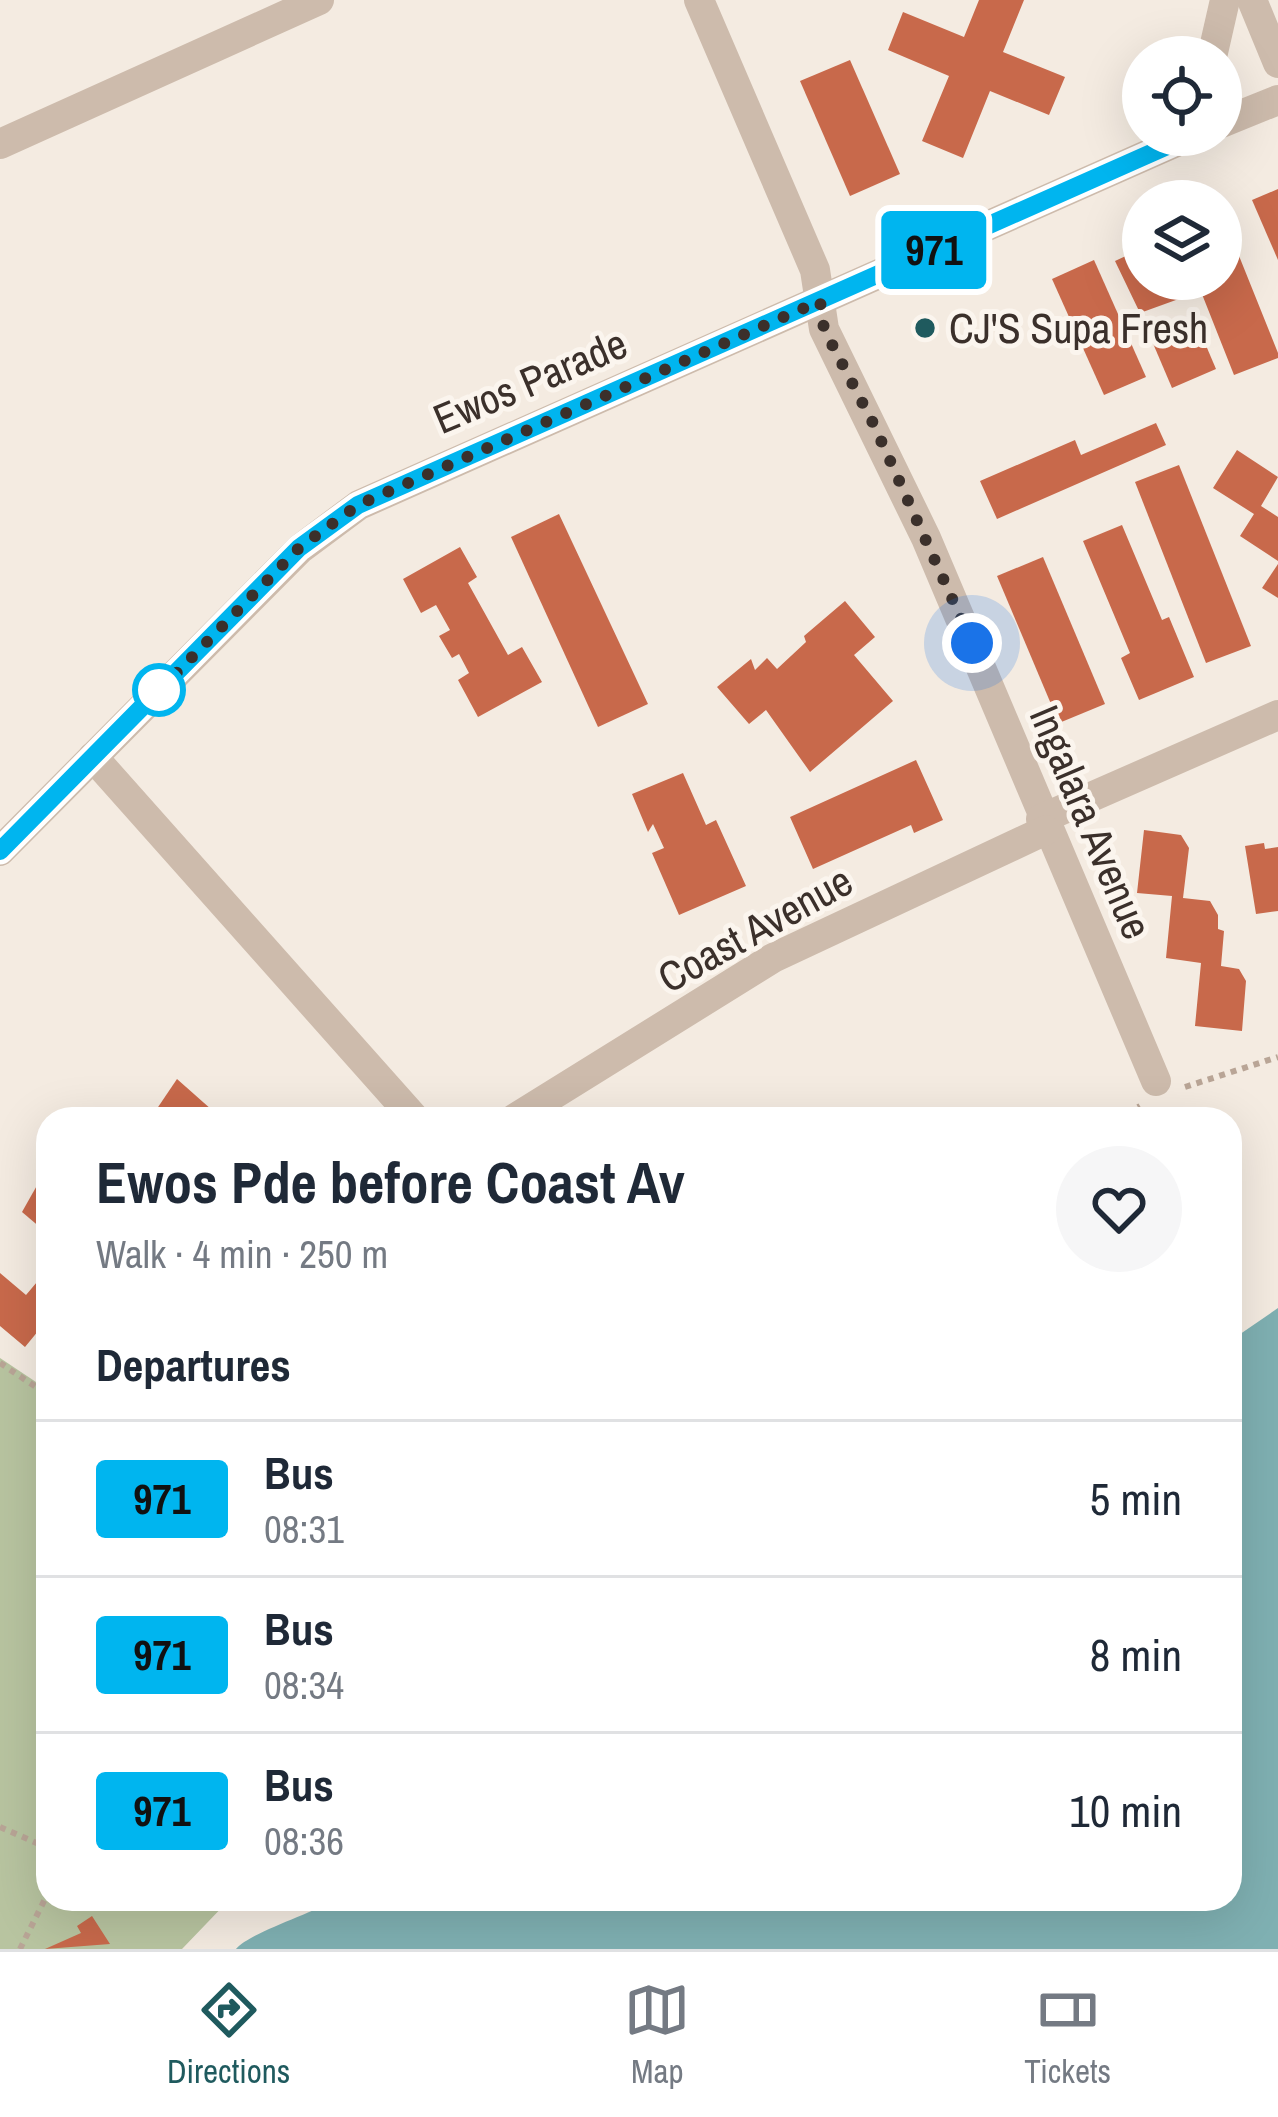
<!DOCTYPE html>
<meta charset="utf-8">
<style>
:root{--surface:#fff;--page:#f6f6f7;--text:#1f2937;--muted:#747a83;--line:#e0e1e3;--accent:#1f5a5e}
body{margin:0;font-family:"Archivo Narrow",sans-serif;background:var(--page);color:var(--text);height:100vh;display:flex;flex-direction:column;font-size:45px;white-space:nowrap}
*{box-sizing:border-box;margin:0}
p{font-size:39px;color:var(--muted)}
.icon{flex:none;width:66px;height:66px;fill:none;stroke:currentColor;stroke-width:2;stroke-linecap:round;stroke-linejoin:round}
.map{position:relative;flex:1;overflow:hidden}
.panel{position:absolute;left:36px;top:1107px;width:1206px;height:804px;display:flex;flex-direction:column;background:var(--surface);border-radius:36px;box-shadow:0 12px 48px #0002}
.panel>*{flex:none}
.badge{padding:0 24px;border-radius:9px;font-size:42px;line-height:78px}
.tools{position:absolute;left:1122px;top:36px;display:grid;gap:24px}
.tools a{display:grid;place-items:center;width:120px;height:120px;border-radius:50%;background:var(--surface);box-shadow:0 12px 48px #0002;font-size:60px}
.you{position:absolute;width:60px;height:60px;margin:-30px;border:9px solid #fff;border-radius:50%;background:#1a73e8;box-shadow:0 0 0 18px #1a73e833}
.map>.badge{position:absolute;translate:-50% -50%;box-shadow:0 0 0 6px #fff}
h2{padding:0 60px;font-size:45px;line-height:108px}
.round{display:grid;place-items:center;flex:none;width:126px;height:126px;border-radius:63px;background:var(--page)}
.summary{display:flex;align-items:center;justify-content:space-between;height:204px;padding:0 60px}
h1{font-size:57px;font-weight:800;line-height:90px}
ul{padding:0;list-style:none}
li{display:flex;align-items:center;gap:36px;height:156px;padding:0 60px;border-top:3px solid var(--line)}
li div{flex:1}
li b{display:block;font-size:45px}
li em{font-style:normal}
li .badge{min-width:132px;font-weight:700;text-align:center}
.menu{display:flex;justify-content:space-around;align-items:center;height:168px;border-top:3px solid var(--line);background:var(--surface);font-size:33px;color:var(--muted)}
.menu a{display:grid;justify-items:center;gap:6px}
.menu .selected{color:var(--accent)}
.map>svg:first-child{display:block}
</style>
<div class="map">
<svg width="1278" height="1949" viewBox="0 0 1278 1949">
<rect width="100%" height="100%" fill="#f4ebe1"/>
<polygon fill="#b8c4a0" points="0,1358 48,1390 48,1899 230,1899 182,1949 0,1949"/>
<path fill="#7fb0b2" d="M1278,1308V1949H236C251,1932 311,1914 337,1899H1230V1341Z"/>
<g fill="#c8694b">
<polygon points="979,0 1024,0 1003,52 1065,77 1049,115 990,91 963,158 922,141 949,76 888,50 903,12 964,37"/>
<polygon points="850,60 900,174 850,196 800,81"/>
<polygon points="1278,189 1278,260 1252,200"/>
<polygon points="1221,211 1278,353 1278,358 1234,375 1196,279 1221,279"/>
<polygon points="1143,248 1143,279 1179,279 1187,296 1140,313 1115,261"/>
<polygon points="1094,260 1146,377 1104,395 1052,279"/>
<polygon points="1193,315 1216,369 1172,388 1149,334"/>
<polygon points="1156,423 1166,445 997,519 980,481 1075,440 1081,455"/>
<polygon points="1237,450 1278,477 1261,506 1278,517 1278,561 1240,536 1254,514 1213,488"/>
<polygon points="1179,465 1251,646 1206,663 1135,482"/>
<polygon points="559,514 648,704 598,727 511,537"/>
<polygon points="1122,525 1162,620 1169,617 1194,677 1139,700 1121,658 1130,653 1083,541"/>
<polygon points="460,547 477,577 468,583 508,655 522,647 542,682 478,717 458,680 469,673 459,654 452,658 439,636 450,630 436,605 421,613 403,579"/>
<polygon points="1043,557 1105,704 1059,723 997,576"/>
<polygon points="1278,564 1278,598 1262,588"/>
<polygon points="845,601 875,637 854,655 893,701 810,772 766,710 749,724 717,687 751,659 755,670 767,658 777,669 806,642 804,636"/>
<polygon points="916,760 943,820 914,833 911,825 813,869 790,817"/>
<polygon points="683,773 706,825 716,820 746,886 679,915 652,853 664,848 653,824 648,832 632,794"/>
<polygon points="1144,830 1181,835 1189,848 1183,898 1210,901 1218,915 1218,929 1224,931 1221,966 1239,969 1246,981 1242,1031 1195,1026 1201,963 1166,958 1172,896 1137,893"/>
<polygon points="1264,843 1265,849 1278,847 1278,911 1256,914 1245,846"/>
<polygon points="177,1079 212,1110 204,1119 150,1119"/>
<polygon points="44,1173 48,1175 48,1234 22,1212"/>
<polygon points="48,1269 48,1319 25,1347 0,1326 0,1273 26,1295"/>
<polygon points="92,1916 110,1944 45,1949 81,1933 77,1926"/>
</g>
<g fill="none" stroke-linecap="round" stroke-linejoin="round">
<g stroke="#b9a596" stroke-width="6" stroke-dasharray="6 6" stroke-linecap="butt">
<polyline points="1185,1087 1278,1057"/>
<polyline points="1117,1119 1140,1106"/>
<polyline points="0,1363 48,1395"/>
<polyline points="0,1827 48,1848"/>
<polyline points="20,1949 48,1893"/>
</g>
<g stroke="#cdbbac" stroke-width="30">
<polyline points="699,0 815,270 824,329 926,538 1156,1081"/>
<polyline points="0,144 319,0"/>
<polyline points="93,757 415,1119"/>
<polyline points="1041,819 1278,715"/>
<polyline points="514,1119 773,958 1046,830"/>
</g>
<g stroke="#cdbbac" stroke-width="30">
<polyline points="1252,0 1278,63"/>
<polyline points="1212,57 1225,0"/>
<polyline points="1221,123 1278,100"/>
<polyline points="0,851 300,549 359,505 1192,135"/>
</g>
</g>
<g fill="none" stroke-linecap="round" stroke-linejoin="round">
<defs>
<polyline id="line" points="0,851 299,548 358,505 1192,135"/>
</defs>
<use href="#line" stroke="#fff" stroke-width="27"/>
<use href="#line" stroke="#00b5ef" stroke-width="18"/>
<polyline stroke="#3b302b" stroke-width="12" stroke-dasharray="0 21.6" points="159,690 153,697 299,548 358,505 820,301 824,329 874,425 972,643"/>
</g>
<circle fill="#1f5a5e" stroke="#fbf5ee" stroke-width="4.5" cx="925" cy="328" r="12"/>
<circle fill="#fff" stroke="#00b5ef" stroke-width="6" cx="159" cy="690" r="24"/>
<g text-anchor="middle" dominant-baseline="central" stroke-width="10" stroke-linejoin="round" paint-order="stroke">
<g font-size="42" fill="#3b302b" stroke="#fbf5ee" text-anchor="start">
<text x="949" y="328">CJ'S Supa Fresh</text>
</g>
<g font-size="42" fill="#3b302b" stroke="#fbf5ee">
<text transform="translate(530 381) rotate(-23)">Ewos Parade</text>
<text transform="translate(1091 822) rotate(67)">Ingalara Avenue</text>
<text transform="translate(755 929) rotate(-29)">Coast Avenue</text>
</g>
</g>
</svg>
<div class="tools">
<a><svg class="icon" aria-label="locate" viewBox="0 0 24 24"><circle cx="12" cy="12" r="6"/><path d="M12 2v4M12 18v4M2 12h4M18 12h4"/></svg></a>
<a><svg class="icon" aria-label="layers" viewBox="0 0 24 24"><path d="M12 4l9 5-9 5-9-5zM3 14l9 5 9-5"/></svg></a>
</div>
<div class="you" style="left:972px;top:643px"></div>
<b class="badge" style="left:934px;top:250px;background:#00b5ef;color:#111">971</b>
<section class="panel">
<div class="summary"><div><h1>Ewos Pde before Coast Av</h1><p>Walk · 4 min · 250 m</p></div><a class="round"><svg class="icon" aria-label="heart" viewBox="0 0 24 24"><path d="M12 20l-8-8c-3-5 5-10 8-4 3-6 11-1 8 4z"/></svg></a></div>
<h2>Departures</h2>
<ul>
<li><span class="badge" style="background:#00b5ef;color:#111">971</span><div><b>Bus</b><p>08:31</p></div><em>5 min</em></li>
<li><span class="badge" style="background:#00b5ef;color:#111">971</span><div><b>Bus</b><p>08:34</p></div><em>8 min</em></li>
<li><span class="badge" style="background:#00b5ef;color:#111">971</span><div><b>Bus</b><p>08:36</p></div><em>10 min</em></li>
</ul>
</section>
</div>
<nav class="menu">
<a class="selected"><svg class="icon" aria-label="directions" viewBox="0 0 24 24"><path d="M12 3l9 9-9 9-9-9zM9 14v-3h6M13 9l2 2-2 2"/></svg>Directions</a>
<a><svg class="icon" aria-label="map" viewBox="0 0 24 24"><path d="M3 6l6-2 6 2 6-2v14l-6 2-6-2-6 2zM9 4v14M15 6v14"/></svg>Map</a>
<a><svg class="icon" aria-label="tickets" viewBox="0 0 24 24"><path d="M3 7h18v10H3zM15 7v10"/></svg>Tickets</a>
</nav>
